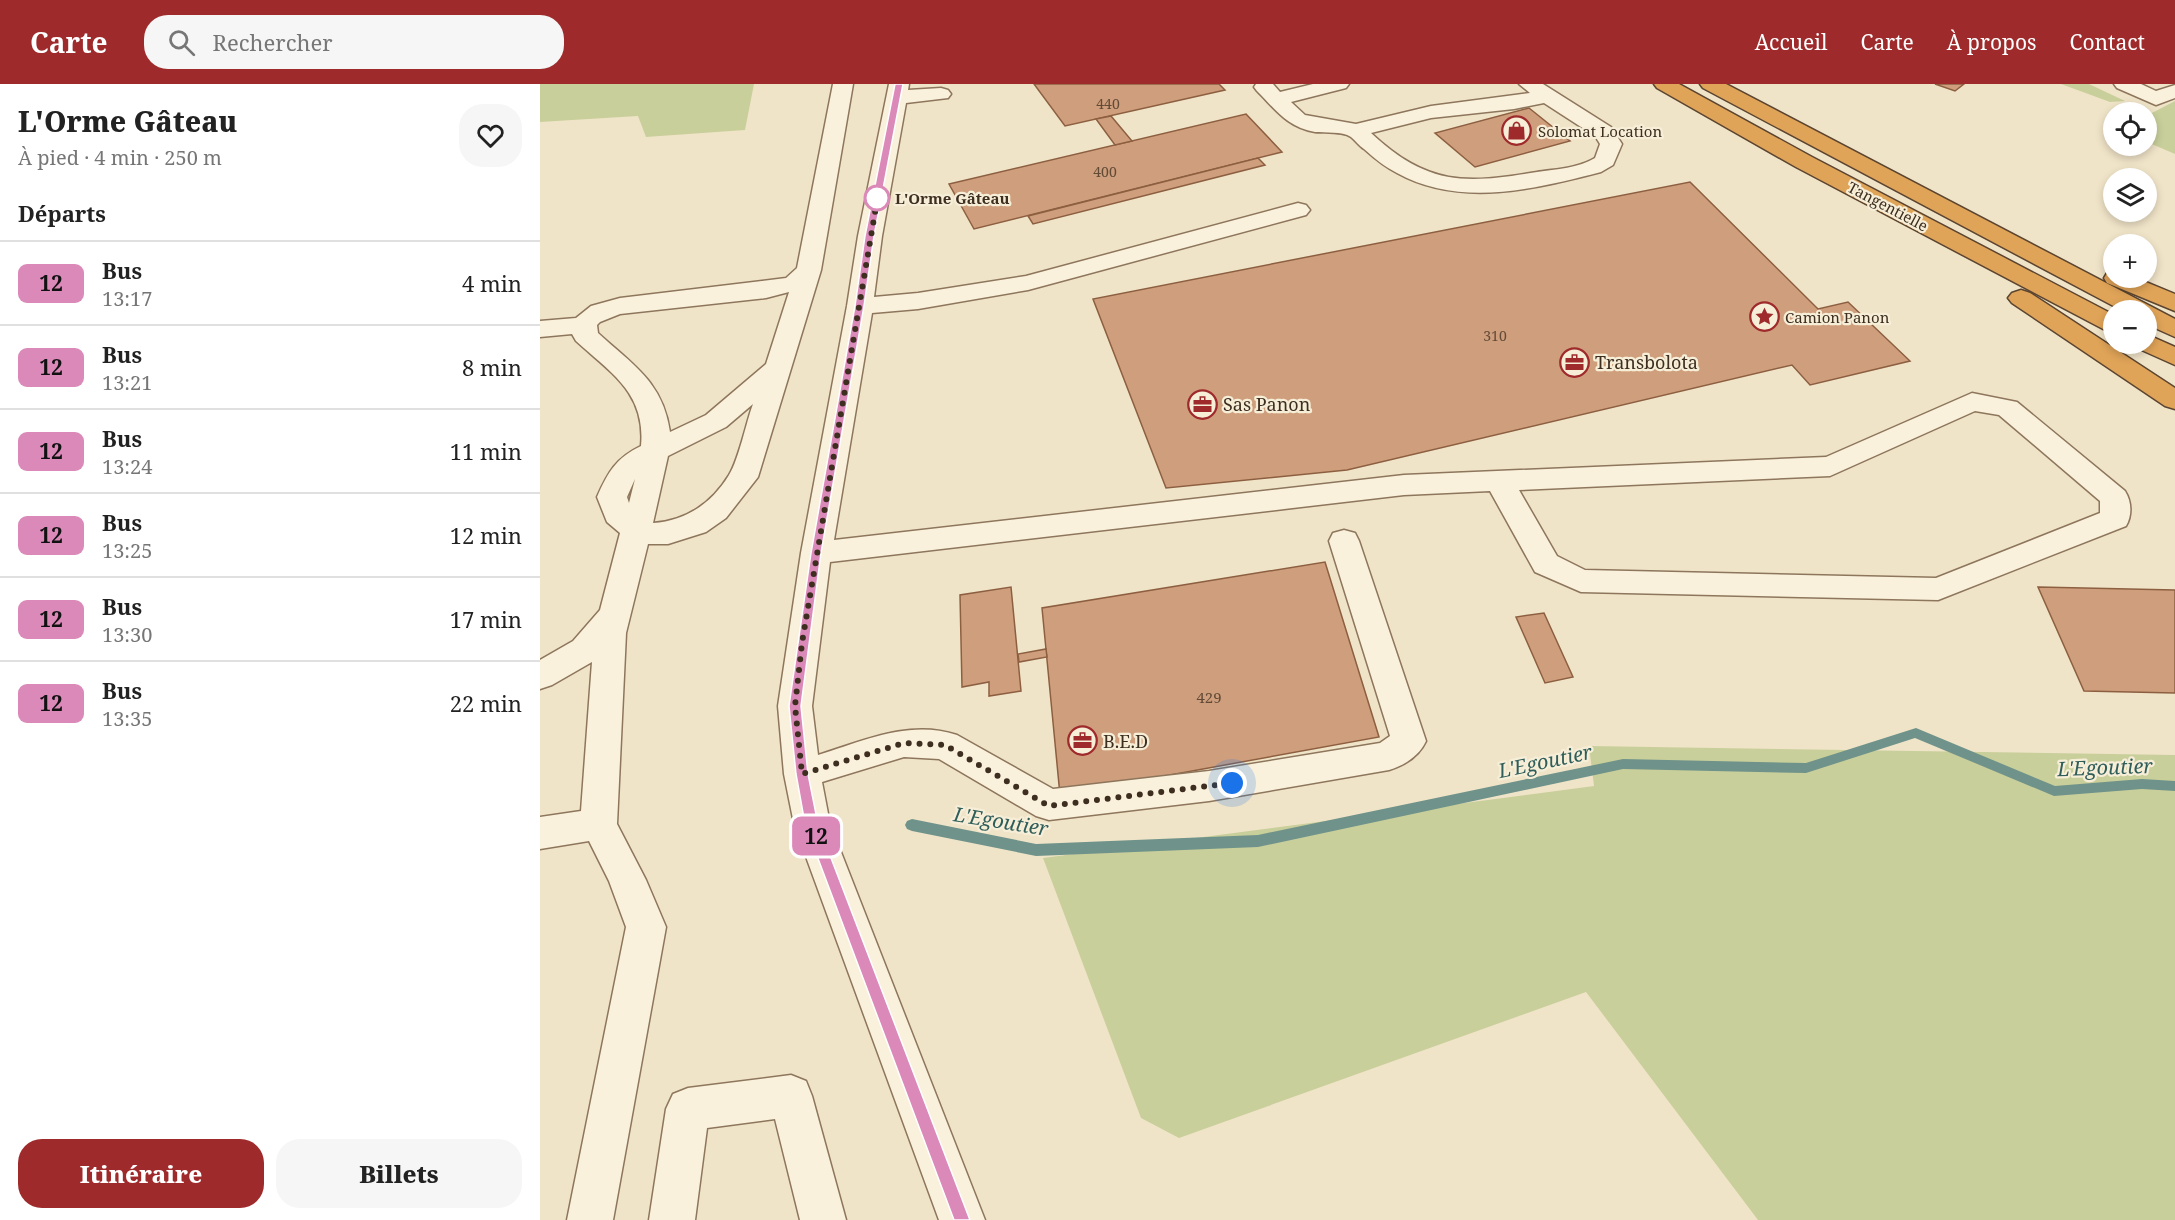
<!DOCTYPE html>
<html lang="fr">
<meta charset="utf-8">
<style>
:root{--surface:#fff;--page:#f6f6f6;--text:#222;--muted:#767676;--line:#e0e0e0;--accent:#9e2a2b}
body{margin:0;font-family:"Noto Serif",serif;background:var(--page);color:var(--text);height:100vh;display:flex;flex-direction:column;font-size:22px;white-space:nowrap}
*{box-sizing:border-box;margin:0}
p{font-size:20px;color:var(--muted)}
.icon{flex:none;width:33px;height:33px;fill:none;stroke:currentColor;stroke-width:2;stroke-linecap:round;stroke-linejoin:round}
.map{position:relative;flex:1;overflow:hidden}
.side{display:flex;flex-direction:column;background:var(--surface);width:540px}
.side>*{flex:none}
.badge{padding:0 12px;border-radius:9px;font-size:21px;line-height:39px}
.tools{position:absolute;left:1563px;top:18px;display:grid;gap:12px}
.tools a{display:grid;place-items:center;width:54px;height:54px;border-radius:50%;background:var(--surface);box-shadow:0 3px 9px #0003;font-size:30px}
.you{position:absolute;width:30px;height:30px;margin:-15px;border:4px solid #fff;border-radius:50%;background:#1a73e8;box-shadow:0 0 0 9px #1a73e833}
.map>.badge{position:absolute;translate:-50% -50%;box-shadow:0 0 0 3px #fff}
h2{padding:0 18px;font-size:22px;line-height:54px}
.round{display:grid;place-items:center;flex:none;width:63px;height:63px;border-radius:24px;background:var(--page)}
.head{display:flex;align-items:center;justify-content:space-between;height:102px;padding:0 18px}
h1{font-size:28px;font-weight:800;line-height:45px}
.button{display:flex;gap:12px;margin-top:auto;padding:12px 18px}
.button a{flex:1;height:69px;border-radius:24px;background:var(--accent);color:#fff;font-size:24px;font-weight:800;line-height:69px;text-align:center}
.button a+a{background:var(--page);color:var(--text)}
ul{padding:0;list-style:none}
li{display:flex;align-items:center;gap:18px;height:84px;padding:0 18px;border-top:2px solid var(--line)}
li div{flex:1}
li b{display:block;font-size:22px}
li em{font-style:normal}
li .badge{min-width:66px;font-weight:700;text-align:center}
header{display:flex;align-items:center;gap:36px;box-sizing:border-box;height:84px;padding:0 30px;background:var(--accent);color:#fff}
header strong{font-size:28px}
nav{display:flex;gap:33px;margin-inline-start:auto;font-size:21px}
.search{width:420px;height:54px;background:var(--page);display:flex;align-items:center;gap:15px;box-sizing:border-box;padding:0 21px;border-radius:24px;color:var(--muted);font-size:22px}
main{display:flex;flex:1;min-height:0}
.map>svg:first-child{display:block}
</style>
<header>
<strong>Carte</strong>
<div class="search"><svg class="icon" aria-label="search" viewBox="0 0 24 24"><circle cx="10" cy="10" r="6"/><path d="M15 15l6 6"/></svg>Rechercher</div>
<nav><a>Accueil</a><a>Carte</a><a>À propos</a><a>Contact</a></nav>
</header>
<main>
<section class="side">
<div class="head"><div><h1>L'Orme Gâteau</h1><p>À pied · 4 min · 250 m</p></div><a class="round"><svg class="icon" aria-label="heart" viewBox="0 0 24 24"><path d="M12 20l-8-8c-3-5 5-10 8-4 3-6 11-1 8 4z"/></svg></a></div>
<h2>Départs</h2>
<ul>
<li><span class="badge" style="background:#db89b9;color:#111">12</span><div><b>Bus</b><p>13:17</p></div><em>4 min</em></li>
<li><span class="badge" style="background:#db89b9;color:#111">12</span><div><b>Bus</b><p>13:21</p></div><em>8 min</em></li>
<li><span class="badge" style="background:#db89b9;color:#111">12</span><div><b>Bus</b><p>13:24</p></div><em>11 min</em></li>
<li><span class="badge" style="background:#db89b9;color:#111">12</span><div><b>Bus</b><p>13:25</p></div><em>12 min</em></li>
<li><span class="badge" style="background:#db89b9;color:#111">12</span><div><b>Bus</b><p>13:30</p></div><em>17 min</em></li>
<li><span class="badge" style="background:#db89b9;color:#111">12</span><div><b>Bus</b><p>13:35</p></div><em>22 min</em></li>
</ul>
<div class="button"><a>Itinéraire</a><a>Billets</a></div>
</section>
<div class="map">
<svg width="1635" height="1136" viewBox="0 0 1635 1136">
<rect width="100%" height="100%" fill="#f0e4c8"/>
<g fill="#c9cf9b">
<polygon points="0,0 214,0 205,46 106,53 98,32 0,38"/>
<polygon points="1521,0 1549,0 1585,17 1570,18"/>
<polygon points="1635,17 1635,70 1607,58 1606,32"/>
<polygon points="1049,662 1635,671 1635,1136 1218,1136 1046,908 639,1054 601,1034 503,774 1054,702"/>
</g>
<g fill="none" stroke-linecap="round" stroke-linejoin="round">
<polygon fill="#6f938a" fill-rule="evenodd" points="1376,644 1515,702 1602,695 1635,697 1635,707 1602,705 1514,712 1375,654 1266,689 1083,685 718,763 496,772 372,747 367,745 365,741 367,737 372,735 496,760 718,751 1083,675 1266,679"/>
</g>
<g fill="#cf9f7d" stroke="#8d5f41" stroke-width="1.5">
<polygon points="494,0 679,0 685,6 525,42"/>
<polygon points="1395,0 1424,0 1415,7"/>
<polygon points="989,24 1030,57 935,83 895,49"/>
<polygon points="706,30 742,68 434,145 409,100"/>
<polygon points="571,32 592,57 575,61 556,35"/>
<polygon points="718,74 725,81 493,140 488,132"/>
<polygon points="1150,98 1278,225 1308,218 1370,277 1270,301 1252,281 807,386 626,404 553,215"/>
<polygon points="785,478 839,653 520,711 502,524"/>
<polygon points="471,503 481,607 449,612 449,598 422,603 420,511"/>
<polygon points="1498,503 1635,506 1635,609 1544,607"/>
<polygon points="1004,529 1033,593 1005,599 976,533"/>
<polygon points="506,565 507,573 479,578 478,570"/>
</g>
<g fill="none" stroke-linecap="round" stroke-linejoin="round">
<defs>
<g id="minor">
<path d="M293,0H313L281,186L218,393L186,434L166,448L128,460H108L86,549L77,740L106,796L126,843L73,1136H27L86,843L69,797L49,757L0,765V733L41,727L52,578L12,601L0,605V576L33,557L60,526L80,449L67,438L57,413C68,388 76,374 101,362C106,309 71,289 36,257L32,250L0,253V237L36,234L51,222L80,214L246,194L257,184ZM249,208L226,280L166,331L130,348C123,298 93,281 58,249L57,241L60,238L80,230L226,214ZM213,320C206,339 199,375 189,391C172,419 146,437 113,439L128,372L186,343ZM95,395L89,419L87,413Z"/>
<path d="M349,0H369L368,6L401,4L408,6L411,10L408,14L366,19L342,152L334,213L378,209L486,192L758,119L766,121L770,126L766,131L488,206L378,225L332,229L294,456L864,391L1286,373L1432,309L1477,318L1585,407C1592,418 1592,432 1586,442L1398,516L1041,508L995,488L950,407L864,411L290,478L272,622L278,671C323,657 370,635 417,651L513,705L669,687L840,659L850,652L789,457L793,449L804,446L815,449L819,457L886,657C879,672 865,681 849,686L669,717L509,736L496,732L399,675L364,673L282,698L290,740L445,1136H399L254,740L244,690L238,622L261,469L307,222L318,152ZM1435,327L1459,331L1560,417V429L1396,494L1045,486L1017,472L979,406L1290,392Z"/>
<path d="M716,0H733L740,8L773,0H809L806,4L751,18L765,31L816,40L891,22L990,9L979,0H1003L1071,43L1082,60L1073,81L1061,88C995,105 920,124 857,89C845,83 834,74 824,65C819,62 815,56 811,53C802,47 785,49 775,48C747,43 736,26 717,7L714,3ZM1004,19L1055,52L1060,60L1055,74C1039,84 1016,85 997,88C925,100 888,102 831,49L891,34L974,25Z"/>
<polygon points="1574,0 1601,0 1616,7 1635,1 1635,14 1616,21 1577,4"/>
<polygon points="251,991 266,997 272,1012 306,1136 260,1136 235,1035 167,1044 155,1136 109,1136 126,1025 133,1010 148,1004"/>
</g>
<g id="highway">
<polygon points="1114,0 1139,0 1272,73 1574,231 1574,249 1565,246 1256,83 1117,4"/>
<polygon points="1160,0 1186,0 1635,235 1635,253 1606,240 1606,226 1581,226 1163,4"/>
<polygon points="1574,187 1574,194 1596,194 1635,210 1635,227 1567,199 1564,194 1567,189"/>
<polygon points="1481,206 1490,209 1635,304 1635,325 1625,322 1472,219 1468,214 1472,209"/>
<polygon points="1606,250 1635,263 1635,281 1597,264 1594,260 1606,260"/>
</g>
</defs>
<use href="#minor" stroke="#8d765c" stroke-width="3"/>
<use href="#highway" stroke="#5b4430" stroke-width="3"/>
<use href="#minor" fill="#faf1dc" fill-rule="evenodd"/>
<use href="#highway" fill="#e0a458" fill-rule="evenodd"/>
</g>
<polygon fill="#db89b9" stroke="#fff" stroke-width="1.5" points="355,0 363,0 334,152 324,222 281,469 261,622 268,690 278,740 430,1136 414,1136 265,740 256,690 249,622 271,469 315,222 325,152"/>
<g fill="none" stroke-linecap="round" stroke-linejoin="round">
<polyline stroke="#3d2e20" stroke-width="6" stroke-dasharray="0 10.8" points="337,114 339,105 262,559 255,622 262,690 364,659 405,661 509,722 692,699"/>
</g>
<defs>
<symbol id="shop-ring" viewBox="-11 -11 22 22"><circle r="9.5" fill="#f7eed8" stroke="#9e2a2b" stroke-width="1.5"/><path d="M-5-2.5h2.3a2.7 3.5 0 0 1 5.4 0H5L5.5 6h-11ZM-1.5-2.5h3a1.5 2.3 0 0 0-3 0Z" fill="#9e2a2b"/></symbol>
<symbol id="sight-ring" viewBox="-11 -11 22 22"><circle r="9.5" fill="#f7eed8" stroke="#9e2a2b" stroke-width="1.5"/><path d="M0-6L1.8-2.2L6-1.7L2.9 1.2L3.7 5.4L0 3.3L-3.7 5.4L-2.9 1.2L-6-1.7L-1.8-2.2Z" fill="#9e2a2b"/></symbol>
<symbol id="office-ring" viewBox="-11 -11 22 22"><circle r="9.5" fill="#f7eed8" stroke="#9e2a2b" stroke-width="1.5"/><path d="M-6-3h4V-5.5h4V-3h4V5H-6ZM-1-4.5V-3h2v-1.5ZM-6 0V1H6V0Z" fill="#9e2a2b"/></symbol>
</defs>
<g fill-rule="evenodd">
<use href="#shop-ring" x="960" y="30" width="33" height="33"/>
<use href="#sight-ring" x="1208" y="216" width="33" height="33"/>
<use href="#office-ring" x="1018" y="262" width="33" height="33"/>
<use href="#office-ring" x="646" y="304" width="33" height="33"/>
<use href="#office-ring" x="526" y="640" width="33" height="33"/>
</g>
<circle fill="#fff" stroke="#db89b9" stroke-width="3" cx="337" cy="114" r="12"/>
<g text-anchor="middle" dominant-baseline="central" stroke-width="4.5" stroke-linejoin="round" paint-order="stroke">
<g font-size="14" fill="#624a37">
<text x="568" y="19">440</text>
<text x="565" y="87">400</text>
<text x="955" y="251">310</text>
</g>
<g font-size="15" fill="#3d2e20" stroke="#f7eed8" text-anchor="start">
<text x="998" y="47">Solomat Location</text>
<text x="1245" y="233">Camion Panon</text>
</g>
<g font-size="15" font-weight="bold" fill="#3d2e20" stroke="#f7eed8" text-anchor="start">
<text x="355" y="114">L'Orme Gâteau</text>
</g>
<g font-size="15" fill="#3d2e20" stroke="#f7eed8">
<text transform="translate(1348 122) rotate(28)">Tangentielle</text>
</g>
<g font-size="15" fill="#624a37">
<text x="669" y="613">429</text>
</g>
<g font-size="18" fill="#3d2e20" stroke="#f7eed8" text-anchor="start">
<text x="1055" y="278">Transbolota</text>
<text x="683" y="320">Sas Panon</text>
<text x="563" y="657">B.E.D</text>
</g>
<g font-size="20" font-style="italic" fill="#2f5d5a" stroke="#f7eed8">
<text transform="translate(1005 677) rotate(-12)">L'Egoutier</text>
<text transform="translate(1565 683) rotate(-2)">L'Egoutier</text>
<text transform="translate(461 737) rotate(9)">L'Egoutier</text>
</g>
</g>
</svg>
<div class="tools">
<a><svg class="icon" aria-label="locate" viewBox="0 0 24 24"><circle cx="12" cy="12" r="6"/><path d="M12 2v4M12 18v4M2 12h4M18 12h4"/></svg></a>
<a><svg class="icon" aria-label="layers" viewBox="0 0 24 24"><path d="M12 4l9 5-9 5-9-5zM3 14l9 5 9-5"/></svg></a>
<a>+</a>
<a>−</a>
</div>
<div class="you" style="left:692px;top:699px"></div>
<b class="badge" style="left:276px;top:752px;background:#db89b9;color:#111">12</b>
</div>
</main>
